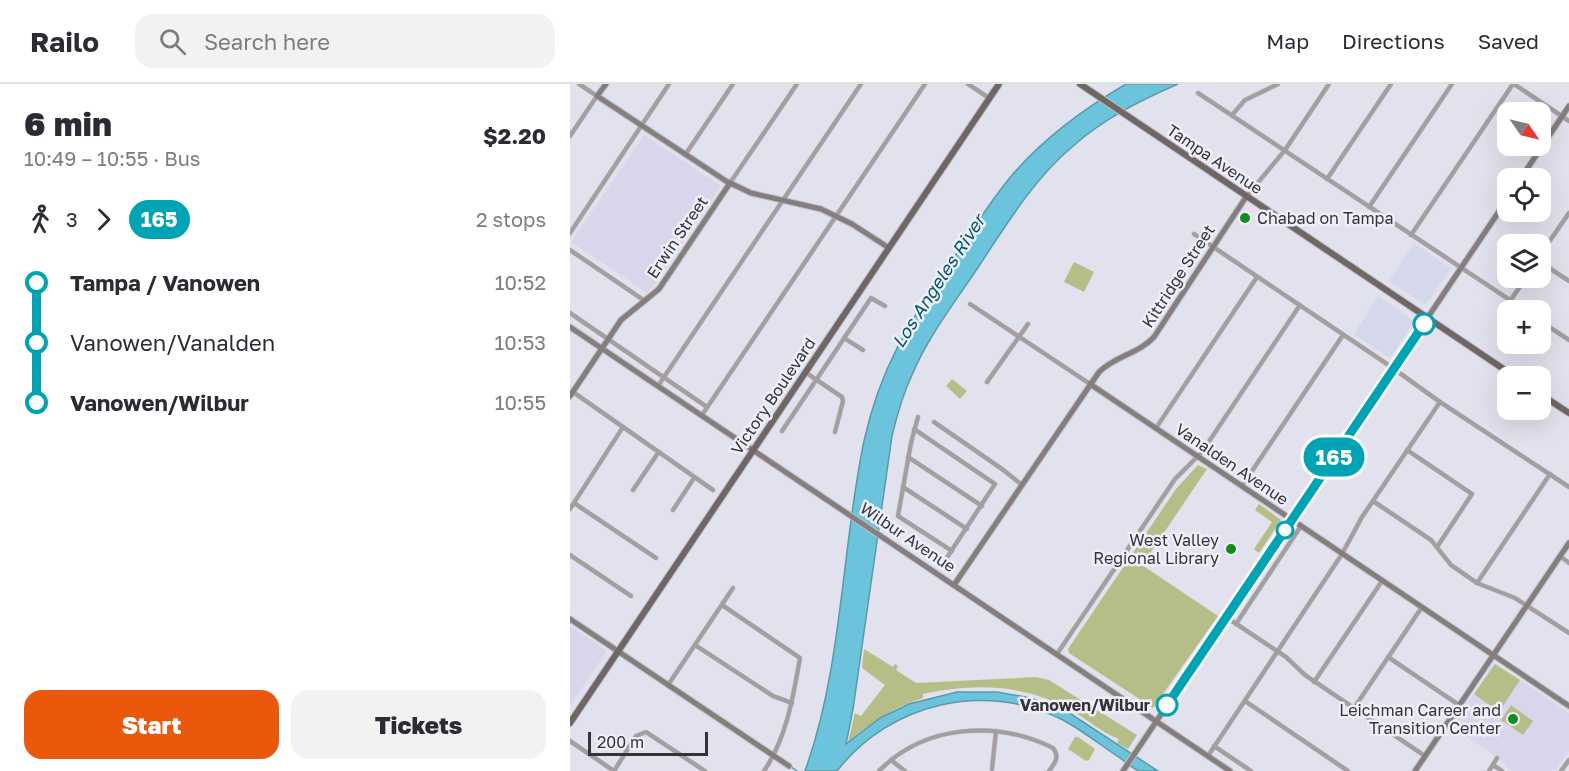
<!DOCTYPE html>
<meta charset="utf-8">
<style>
:root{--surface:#fff;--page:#f2f2f3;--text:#2b2b33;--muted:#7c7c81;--line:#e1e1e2;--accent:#ea580c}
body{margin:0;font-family:"Golos Text",sans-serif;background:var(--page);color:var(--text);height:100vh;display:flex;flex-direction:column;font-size:22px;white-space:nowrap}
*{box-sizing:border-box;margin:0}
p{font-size:20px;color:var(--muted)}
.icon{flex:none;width:33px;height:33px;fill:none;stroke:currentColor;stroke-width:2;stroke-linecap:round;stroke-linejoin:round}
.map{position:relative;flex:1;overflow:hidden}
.details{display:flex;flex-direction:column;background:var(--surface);width:570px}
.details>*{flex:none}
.badge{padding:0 12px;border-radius:20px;font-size:21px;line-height:39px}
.needle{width:39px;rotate:124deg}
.fabs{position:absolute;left:927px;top:18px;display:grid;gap:12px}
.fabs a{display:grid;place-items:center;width:54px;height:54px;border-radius:12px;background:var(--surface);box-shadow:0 6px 24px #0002;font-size:30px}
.scale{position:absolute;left:18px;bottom:15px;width:120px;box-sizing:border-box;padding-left:6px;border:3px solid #343438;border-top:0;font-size:16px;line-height:21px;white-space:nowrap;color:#343438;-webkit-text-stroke:4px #eeeffa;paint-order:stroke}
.map>.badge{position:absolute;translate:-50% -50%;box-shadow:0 0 0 3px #fff}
.legs{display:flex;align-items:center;gap:9px;height:66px;padding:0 24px;font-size:20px}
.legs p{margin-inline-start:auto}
.summary{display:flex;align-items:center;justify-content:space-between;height:102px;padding:0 24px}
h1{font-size:33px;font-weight:800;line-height:45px}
.cta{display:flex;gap:12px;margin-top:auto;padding:12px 24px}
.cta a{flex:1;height:69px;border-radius:18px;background:var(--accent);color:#fff;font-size:24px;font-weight:800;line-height:69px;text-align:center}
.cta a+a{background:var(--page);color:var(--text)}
ul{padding:0 24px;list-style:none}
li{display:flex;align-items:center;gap:21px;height:60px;font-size:22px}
li i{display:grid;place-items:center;width:9px;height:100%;margin:0 8px;background:currentColor}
li i::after{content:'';width:15px;height:15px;margin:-8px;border:4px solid;border-radius:50%;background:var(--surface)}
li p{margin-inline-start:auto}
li:first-child i{background:linear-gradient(#0000 50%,currentColor 0)}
li:last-child i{background:linear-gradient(currentColor 50%,#0000 0)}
header{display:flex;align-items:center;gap:36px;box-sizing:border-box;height:84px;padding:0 30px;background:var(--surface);border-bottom:2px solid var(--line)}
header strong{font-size:28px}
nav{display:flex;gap:33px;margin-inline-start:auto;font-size:21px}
.search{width:420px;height:54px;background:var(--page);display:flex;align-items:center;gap:15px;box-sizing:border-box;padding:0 21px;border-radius:18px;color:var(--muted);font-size:22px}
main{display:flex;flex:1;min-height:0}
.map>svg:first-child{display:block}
</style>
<header>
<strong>Railo</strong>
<div class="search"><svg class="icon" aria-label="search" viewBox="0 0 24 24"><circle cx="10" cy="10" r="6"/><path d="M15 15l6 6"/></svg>Search here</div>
<nav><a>Map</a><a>Directions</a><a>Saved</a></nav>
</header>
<main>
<section class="details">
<div class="summary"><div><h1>6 min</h1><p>10:49 – 10:55 · Bus</p></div><b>$2.20</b></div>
<div class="legs"><svg class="icon" aria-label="walk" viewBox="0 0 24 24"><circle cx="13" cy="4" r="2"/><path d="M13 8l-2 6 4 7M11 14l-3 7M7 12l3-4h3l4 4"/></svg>3<svg class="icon" aria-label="forward" viewBox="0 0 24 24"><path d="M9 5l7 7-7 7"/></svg><b class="badge" style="background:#00a3b4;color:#fff">165</b><p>2 stops</p></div>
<ul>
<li><i style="color:#00a3b4"></i><b>Tampa / Vanowen</b><p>10:52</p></li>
<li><i style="color:#00a3b4"></i><span>Vanowen/Vanalden</span><p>10:53</p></li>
<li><i style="color:#00a3b4"></i><b>Vanowen/Wilbur</b><p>10:55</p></li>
</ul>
<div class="cta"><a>Start</a><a>Tickets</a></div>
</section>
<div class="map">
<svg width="999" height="687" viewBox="0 0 999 687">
<rect width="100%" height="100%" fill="#e1e2ed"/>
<g fill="#d5d8ea">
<polygon points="844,159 879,183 880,186 857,219 854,220 819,197"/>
<polygon points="808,212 844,237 821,273 818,273 784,250"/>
</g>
<g fill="#d9d6ec">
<polygon points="74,51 151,102 84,201 77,209 1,158"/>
<polygon points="0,542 35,565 36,568 0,622"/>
<polygon points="926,580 999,629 999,667 985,687 942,687 936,683 933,678 882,642 923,581"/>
</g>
<g fill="#b6be88">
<polygon points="504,178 524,188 514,208 494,198"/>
<polygon points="382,295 397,307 390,315 376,302"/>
<polygon points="628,381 637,385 572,481 648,532 583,624 499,569 498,565 606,405"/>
<polygon points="689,420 711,436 689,469 684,465 702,438 685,426"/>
<path d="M294,565L323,583L325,580L328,582L326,586L346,599L466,593L479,596L567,651L558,665L547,659L549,655C532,649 517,635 501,626C454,600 405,599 353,610V614C324,623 301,638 278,658L285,629L291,632L315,601L292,584Z"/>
<polygon points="925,580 950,596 929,628 904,610"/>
<polygon points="941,621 963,637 953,651 931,636"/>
<polygon points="505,653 508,653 525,665 519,676 516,677 498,665"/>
</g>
<path fill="#6bc4db" stroke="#5a99aa" stroke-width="1.5" d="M556,0H608C569,17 533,35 502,63C463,96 437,140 409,182C386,217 358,252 342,291C333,310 327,331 322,352L283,625L276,660L310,634L339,620L387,608H427L461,614L501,630L588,687C582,687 574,687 569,687C563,685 556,678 550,674C532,662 513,647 493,636C415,597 321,618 267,687H235C273,581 271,467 294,357C310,284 340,236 382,176C402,147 420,117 443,90C474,54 515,24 556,0Z"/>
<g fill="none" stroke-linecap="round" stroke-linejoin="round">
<polyline stroke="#5a99aa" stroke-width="1.5" points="220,682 227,687"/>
<defs>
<g id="street">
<polyline points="398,0 419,14"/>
<polyline points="944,0 999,37"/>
<polyline points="628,9 955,226"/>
<polyline points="662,31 675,16 708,0"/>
<polyline points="0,52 27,12 9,0"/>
<polyline points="115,71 163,0"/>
<polyline points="757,95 821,0"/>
<polyline points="160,99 227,0"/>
<polyline points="676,113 715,66 759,0"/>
<polyline points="799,123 882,0"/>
<polyline points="0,149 99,0"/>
<polyline points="624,150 817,280 870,318 999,403"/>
<polyline points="841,151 943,0"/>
<polyline points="0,166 75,217"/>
<polyline points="970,171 999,129"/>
<polyline points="970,178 999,197"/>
<polyline points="940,217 956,194"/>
<polyline points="400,220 520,300"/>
<polyline points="0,229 137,323"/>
<polyline points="970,237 999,256"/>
<polyline points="274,254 293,266"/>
<polyline points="235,288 272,313 273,317 265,348"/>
<polyline points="417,298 458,240"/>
<polyline points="88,302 291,0"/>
<polyline points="3,308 143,406"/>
<polyline points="132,331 355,0"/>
<polyline points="348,333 341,359 328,432 382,467"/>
<polyline points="364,338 432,385 452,401"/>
<polyline points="586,344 687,193"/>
<polyline points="344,345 425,400 376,475"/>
<polyline points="212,347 301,214 315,222"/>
<polyline points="837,366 902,410 867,463"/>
<polyline points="338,373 412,422"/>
<polyline points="672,402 773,251"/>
<polyline points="333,403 397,445"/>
<polyline points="63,406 88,369"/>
<polyline points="803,417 861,456 881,481 907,499 945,514 999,549"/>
<polyline points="4,419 86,474"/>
<polyline points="0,425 53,343"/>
<polyline points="103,426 124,394"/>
<polyline points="0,471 61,512"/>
<polyline points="990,472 999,479"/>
<polyline points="907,499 980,390"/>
<path d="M152,521L230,574C223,613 217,653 194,687"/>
<polyline points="656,533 716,573 735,591 855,672"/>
<polyline points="666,540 731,442"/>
<polyline points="125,561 203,612 222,619"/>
<polyline points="487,570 605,395 632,368 730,221"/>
<polyline points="818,573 889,621"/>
<polyline points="744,598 812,497"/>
<polyline points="98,601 163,504"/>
<polyline points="675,617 778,687"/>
<polyline points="784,624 852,523"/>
<polyline points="0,657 44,687"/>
<polyline points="644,662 681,687"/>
<polyline points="638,672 772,470 792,433 870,318"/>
<polyline points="321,676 335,687"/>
<polyline points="923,681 932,687"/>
<polyline points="422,685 426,647"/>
<polyline points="44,687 66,652 76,648 135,687"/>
<path d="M309,687C355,640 427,636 483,664C490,673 485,679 479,687"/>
<polyline points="919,687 927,674"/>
<polyline points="991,687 999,676"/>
</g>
<g id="secondary">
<polyline points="36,0 27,12 156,97 181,109 251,125 282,140 319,164"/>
<polyline points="951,94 999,22"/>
<polyline points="0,243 660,687"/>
<polyline points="520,300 999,622"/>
<polyline points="0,312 51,236 89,205 160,99"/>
<path d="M384,501L529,288C545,272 568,270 584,253L676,113"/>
<polyline points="0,535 219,682"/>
<polyline points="553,687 938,114"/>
<polyline points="845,687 999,459"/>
</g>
<g id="primary">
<polyline points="510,0 944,292"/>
<polyline points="970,310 999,329"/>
<polyline points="0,639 429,0"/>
</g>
</defs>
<use href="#street" stroke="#bebfc9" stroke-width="5"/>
<use href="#secondary" stroke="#bebfc9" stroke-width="7"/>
<use href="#primary" stroke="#bebfc9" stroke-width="8"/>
<use href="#street" stroke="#a49f9e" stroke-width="4"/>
<use href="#secondary" stroke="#867e7d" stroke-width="5"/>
<use href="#primary" stroke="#706666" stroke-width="6"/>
</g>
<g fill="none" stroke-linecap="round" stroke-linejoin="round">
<defs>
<polyline id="line-1" points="597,621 854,240"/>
</defs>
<use href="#line-1" stroke="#fff" stroke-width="14"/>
<use href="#line-1" stroke="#00a3b4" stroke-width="9"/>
</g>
<g fill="#0f8e1c" stroke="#eeeffa" stroke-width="2">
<circle cx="675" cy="134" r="6"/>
<circle cx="661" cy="465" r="6"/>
<circle cx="943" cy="635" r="6"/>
</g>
<g fill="#fff" stroke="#00a3b4" stroke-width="3">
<circle cx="854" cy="240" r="10"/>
<circle cx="715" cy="446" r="8"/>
<circle cx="597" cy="621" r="10"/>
</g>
<g text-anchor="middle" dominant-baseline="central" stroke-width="5" stroke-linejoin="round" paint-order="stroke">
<g font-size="16" fill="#343438" stroke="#eeeffa">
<text transform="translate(645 75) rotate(34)">Tampa Avenue</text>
<text transform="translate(107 153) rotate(-56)">Erwin Street</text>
<text transform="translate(608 192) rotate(-57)">Kittridge Street</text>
<text transform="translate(203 312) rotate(-56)">Victory Boulevard</text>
<text transform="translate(662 380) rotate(34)">Vanalden Avenue</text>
<text transform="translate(338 453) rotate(34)">Wilbur Avenue</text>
</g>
<g font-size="16" fill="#343438" stroke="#eeeffa" text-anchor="end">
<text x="687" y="134" text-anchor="start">Chabad on Tampa</text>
<text x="649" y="456">West Valley<tspan x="649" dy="18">Regional Library</tspan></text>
<text x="931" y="626">Leichman Career and<tspan x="931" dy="18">Transition Center</tspan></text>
</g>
<g font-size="16" font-weight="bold" fill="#343438" stroke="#eeeffa" text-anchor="end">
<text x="580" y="621">Vanowen/Wilbur</text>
</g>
<g font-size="18" font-style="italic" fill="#045666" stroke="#eeeffa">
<text transform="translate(368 197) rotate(-57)">Los Angeles River</text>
</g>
</g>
</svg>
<div class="fabs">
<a><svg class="needle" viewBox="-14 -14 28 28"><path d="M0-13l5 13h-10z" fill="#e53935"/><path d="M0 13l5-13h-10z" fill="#7c7c81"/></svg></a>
<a><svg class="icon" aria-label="locate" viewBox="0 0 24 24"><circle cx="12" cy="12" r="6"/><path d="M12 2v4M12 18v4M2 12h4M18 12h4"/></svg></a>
<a><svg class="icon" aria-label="layers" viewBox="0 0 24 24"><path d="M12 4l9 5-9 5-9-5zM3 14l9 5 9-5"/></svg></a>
<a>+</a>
<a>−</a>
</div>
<div class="scale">200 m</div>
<b class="badge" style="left:764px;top:373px;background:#00a3b4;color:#fff">165</b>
</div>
</main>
